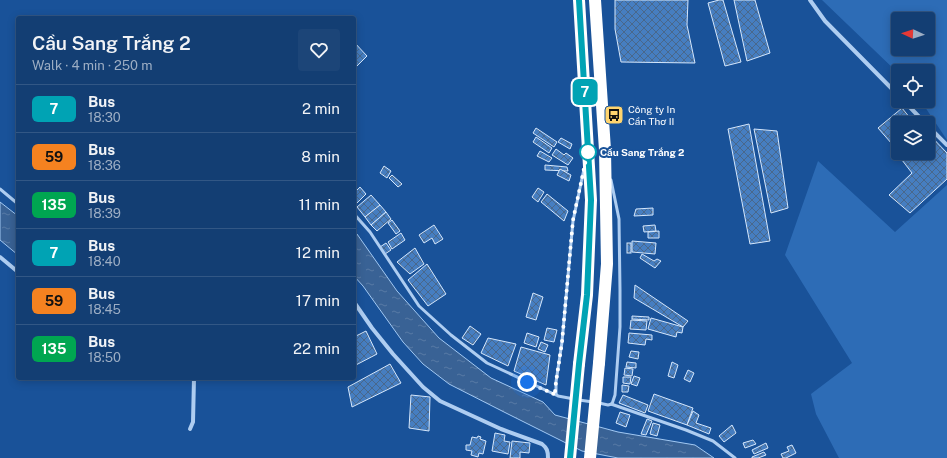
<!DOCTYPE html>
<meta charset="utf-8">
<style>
:root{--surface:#133e73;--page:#1c4578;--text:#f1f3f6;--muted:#9daec4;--line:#325785}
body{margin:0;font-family:"Public Sans",sans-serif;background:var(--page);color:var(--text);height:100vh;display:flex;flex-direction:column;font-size:15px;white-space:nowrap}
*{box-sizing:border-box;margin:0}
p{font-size:13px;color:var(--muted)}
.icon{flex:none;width:22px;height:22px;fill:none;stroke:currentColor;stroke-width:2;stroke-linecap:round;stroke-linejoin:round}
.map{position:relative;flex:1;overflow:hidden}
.panel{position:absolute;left:16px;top:16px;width:340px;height:364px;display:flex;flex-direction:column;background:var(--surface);border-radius:4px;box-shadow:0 2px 10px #0003,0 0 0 1px var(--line)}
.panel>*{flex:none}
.badge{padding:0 8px;border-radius:6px;font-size:14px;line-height:26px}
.needle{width:26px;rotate:273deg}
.controls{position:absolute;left:891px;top:12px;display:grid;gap:8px}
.controls a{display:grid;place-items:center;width:44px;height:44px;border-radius:4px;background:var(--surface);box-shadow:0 2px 10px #0003,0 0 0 1px var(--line);font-size:20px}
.you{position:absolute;width:20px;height:20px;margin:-10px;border:3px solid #fff;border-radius:50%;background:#1a73e8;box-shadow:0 0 0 6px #1a73e833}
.map>.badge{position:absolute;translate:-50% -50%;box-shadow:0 0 0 2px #fff}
.round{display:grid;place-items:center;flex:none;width:42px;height:42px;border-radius:4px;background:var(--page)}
.overview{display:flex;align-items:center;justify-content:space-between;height:68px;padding:0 16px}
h1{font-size:19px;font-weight:600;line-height:30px}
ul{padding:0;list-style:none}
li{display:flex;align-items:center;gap:12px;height:48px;padding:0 16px;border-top:1px solid var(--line)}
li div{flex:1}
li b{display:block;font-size:15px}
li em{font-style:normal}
li .badge{min-width:44px;font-weight:700;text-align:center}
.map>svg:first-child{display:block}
</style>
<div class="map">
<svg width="947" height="458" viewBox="0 0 947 458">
<defs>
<pattern id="water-ripples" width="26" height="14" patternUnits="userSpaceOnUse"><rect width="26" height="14" fill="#396295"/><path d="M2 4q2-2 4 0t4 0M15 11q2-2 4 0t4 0" fill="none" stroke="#577aa5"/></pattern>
<pattern id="building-cross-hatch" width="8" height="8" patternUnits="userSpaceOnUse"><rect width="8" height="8" fill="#467ec1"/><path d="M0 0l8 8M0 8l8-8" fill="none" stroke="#49688c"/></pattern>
</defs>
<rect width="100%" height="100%" fill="#195299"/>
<g fill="#2d6cb6" fill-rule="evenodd">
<path d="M822,0H947V140L921,101H928V71H898V73ZM898,19H928V49H898Z"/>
<polygon points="818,161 895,232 947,185 947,458 839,458 816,414 811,394 852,363 785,255"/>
</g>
<g fill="url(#water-ripples)" stroke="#a1c8f3">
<polygon points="0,202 18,216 18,255 0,240"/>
<polygon points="354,232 357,234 397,291 439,338 491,378 543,402 555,415 618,432 695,445 714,458 618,458 582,451 504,412 449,384 423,364 403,342 363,286 354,276"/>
</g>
<g fill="url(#building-cross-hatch)" stroke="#d5e7fc">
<polygon points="615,0 688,0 687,25 695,63 621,62 615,29"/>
<polygon points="719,0 723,0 741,62 725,66 708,3"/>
<polygon points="734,0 755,0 770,53 747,61"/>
<polygon points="354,42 367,56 354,69"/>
<polygon points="902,108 914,123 898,123 898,138 892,144 878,128"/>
<polygon points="749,124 770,241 750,244 728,129"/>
<polygon points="536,128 557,142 554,147 533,133"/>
<polygon points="754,129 777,131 788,208 771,213"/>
<polygon points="928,133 947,153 947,179 910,213 889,195 912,173 895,151 898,149 898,153 928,153"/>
<polygon points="536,137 552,148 549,153 533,142"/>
<polygon points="561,138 572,144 570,149 558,142"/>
<polygon points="556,149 564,155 566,153 573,158 568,165 552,155"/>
<polygon points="540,151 552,158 549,162 537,156"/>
<polygon points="545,165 567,167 568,171 545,170"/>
<polygon points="384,166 391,171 387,178 380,173"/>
<polygon points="560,169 571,175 569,181 557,175"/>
<polygon points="392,175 402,184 398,187 389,178"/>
<polygon points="360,187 366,194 354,206 354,193"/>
<polygon points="538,188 544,192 538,202 532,197"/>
<polygon points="547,194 568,211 564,221 541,202"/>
<polygon points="371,195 380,205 365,217 357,207"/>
<polygon points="380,205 386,212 371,225 365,217"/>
<polygon points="653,208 653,215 634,216 636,209"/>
<polygon points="386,212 391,219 377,231 371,225"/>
<polygon points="392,220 400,231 396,234 388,223"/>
<polygon points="434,225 443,239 435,244 432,238 424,243 419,235"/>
<polygon points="655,225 656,231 644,232 643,226"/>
<polygon points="659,231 659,238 648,238 648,232"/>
<polygon points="401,233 405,240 392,249 388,242"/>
<polygon points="632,241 656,243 655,254 632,252"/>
<polygon points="386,243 391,250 385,254 380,247"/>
<rect x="627" y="243" width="4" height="10"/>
<polygon points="415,248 424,264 410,274 397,262"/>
<polygon points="642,254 654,261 657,259 661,261 655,268 640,258"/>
<polygon points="427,264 446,294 428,306 408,280"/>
<polygon points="635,285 688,321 683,327 634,298"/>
<polygon points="533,293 543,297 536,320 526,317"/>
<polygon points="632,316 649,317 649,320 632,319"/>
<polygon points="651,318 683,327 682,333 677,332 676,337 648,329"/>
<polygon points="631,320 647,321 646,330 630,329"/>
<polygon points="470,326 481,334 473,345 462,338"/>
<polygon points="547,328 557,330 554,342 544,340"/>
<polygon points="366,331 377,354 354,366 354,337"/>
<polygon points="527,333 539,337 536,347 524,343"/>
<polygon points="629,333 652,335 652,340 646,339 645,345 628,343"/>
<polygon points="488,338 516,344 508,366 481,353"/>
<polygon points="541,342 548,345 545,352 538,349"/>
<polygon points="521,347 550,355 546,385 514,371"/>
<polygon points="631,351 639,352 638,359 629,357"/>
<polygon points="627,362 636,363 636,368 626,367"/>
<polygon points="672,362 678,365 674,378 668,376"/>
<polygon points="390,364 401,383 352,407 348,387"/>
<polygon points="625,368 633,369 632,376 624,375"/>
<polygon points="688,370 694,373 690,382 684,379"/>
<polygon points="634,376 640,378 637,386 631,384"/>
<polygon points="623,377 631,377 630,384 623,383"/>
<polygon points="622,385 629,386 628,392 622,392"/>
<polygon points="654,394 693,408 687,425 648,411"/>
<polygon points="411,395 430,397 429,431 409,428"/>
<polygon points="623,395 648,405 645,413 619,403"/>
<polygon points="693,411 699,415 696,423 711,428 709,434 687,425"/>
<polygon points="620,412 630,415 626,427 616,423"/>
<polygon points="647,419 652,421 646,435 641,434"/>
<polygon points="653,423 660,425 657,436 650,434"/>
<polygon points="732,425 736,433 724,442 719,436"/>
<polygon points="495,433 505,435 504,441 510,442 508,454 492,451"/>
<polygon points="478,436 481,437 480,439 486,441 483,454 479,453 478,457 471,455 472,451 466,450 466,445 470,445 472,437 477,438"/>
<polygon points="753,440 756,444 745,448 743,443"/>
<polygon points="512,441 530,443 529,453 520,452 520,458 510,458"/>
<polygon points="766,443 768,448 754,454 752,450"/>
<polygon points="792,445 796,453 786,458 783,458 781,454 789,451 787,447"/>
<polygon points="764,452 766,455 758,458 752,458 752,457"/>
</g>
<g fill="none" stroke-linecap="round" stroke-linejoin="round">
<g stroke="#aecdf1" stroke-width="3">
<polyline points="0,189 18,204"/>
<polyline points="354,214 370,232 419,306 451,335 487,363 556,395"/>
<polyline points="574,399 558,396 556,394 556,382 562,342 573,221 584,169"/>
<polyline points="579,400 593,402"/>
<polyline points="599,403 608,405 612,404 615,395 620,327 620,290 619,219 611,180"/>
<polyline points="611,404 686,430 713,441 735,458"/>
</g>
<g stroke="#aecdf1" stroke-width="4">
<polyline points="810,0 825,21 898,95"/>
<polyline points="904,101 925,123"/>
<polyline points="928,126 947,145"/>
<polyline points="0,257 18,272"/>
<path d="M354,302L372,328L393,354L423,387L440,401L501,429L542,444C547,448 548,451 548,458"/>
<polyline points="190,429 193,422 194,378"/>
</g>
<g stroke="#fff" stroke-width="12">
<polyline points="595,0 605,150 607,264 599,363"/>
<polyline points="579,364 587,295 591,200 579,0"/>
</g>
<g stroke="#fff" stroke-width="12">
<polyline points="570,458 579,364"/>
<polyline points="590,458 599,363"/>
</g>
</g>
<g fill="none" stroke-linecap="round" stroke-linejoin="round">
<defs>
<polyline id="line" points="570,458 579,364 587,295 591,200 579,0"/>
</defs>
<use href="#line" stroke="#fff" stroke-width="9"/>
<use href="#line" stroke="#00a3b4" stroke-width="6"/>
<polyline stroke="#fff" stroke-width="4" stroke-dasharray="0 7.2" points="527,382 556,395 555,392 556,382 562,342 573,220 588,150 588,152"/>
</g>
<defs>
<symbol id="bus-square" viewBox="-11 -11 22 22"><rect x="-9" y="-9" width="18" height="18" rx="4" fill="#ffd46e" stroke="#195299"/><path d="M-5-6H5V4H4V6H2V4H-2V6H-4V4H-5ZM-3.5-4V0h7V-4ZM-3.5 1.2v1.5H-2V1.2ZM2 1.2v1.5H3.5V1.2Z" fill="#111"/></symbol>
</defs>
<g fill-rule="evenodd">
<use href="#bus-square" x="603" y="104" width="22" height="22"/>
</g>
<circle fill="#fff" stroke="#00a3b4" stroke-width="2" cx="588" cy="152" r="8"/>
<g text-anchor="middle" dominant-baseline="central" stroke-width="4" stroke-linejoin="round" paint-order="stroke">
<g font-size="10" fill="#fff" stroke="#195299" text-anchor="start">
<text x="628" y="109">Công ty In<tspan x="628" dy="12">Cần Thơ II</tspan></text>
</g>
<g font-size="10" font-weight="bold" fill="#fff" stroke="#195299" text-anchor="start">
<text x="600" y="152">Cầu Sang Trắng 2</text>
</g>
</g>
</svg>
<div class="controls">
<a><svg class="needle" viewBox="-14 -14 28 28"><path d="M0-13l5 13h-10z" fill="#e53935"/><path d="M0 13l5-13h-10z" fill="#9daec4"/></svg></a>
<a><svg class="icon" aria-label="locate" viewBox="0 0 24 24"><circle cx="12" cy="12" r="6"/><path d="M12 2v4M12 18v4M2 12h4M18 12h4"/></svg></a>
<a><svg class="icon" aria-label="layers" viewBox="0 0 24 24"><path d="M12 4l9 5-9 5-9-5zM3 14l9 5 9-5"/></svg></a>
</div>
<div class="you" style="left:527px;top:382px"></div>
<b class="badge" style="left:585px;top:92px;background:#00a3b4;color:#fff">7</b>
<section class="panel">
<div class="overview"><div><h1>Cầu Sang Trắng 2</h1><p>Walk · 4 min · 250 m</p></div><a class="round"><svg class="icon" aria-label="heart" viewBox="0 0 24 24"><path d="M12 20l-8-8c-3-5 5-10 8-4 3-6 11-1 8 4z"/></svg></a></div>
<ul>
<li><span class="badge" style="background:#00a3b4;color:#fff">7</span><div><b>Bus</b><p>18:30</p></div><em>2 min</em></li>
<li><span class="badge" style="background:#f58220;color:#111">59</span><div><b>Bus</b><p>18:36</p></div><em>8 min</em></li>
<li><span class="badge" style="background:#00a651;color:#fff">135</span><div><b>Bus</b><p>18:39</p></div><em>11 min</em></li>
<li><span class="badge" style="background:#00a3b4;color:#fff">7</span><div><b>Bus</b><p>18:40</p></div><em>12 min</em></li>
<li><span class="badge" style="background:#f58220;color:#111">59</span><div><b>Bus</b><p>18:45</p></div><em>17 min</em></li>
<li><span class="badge" style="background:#00a651;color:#fff">135</span><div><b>Bus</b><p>18:50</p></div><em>22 min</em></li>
</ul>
</section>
</div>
